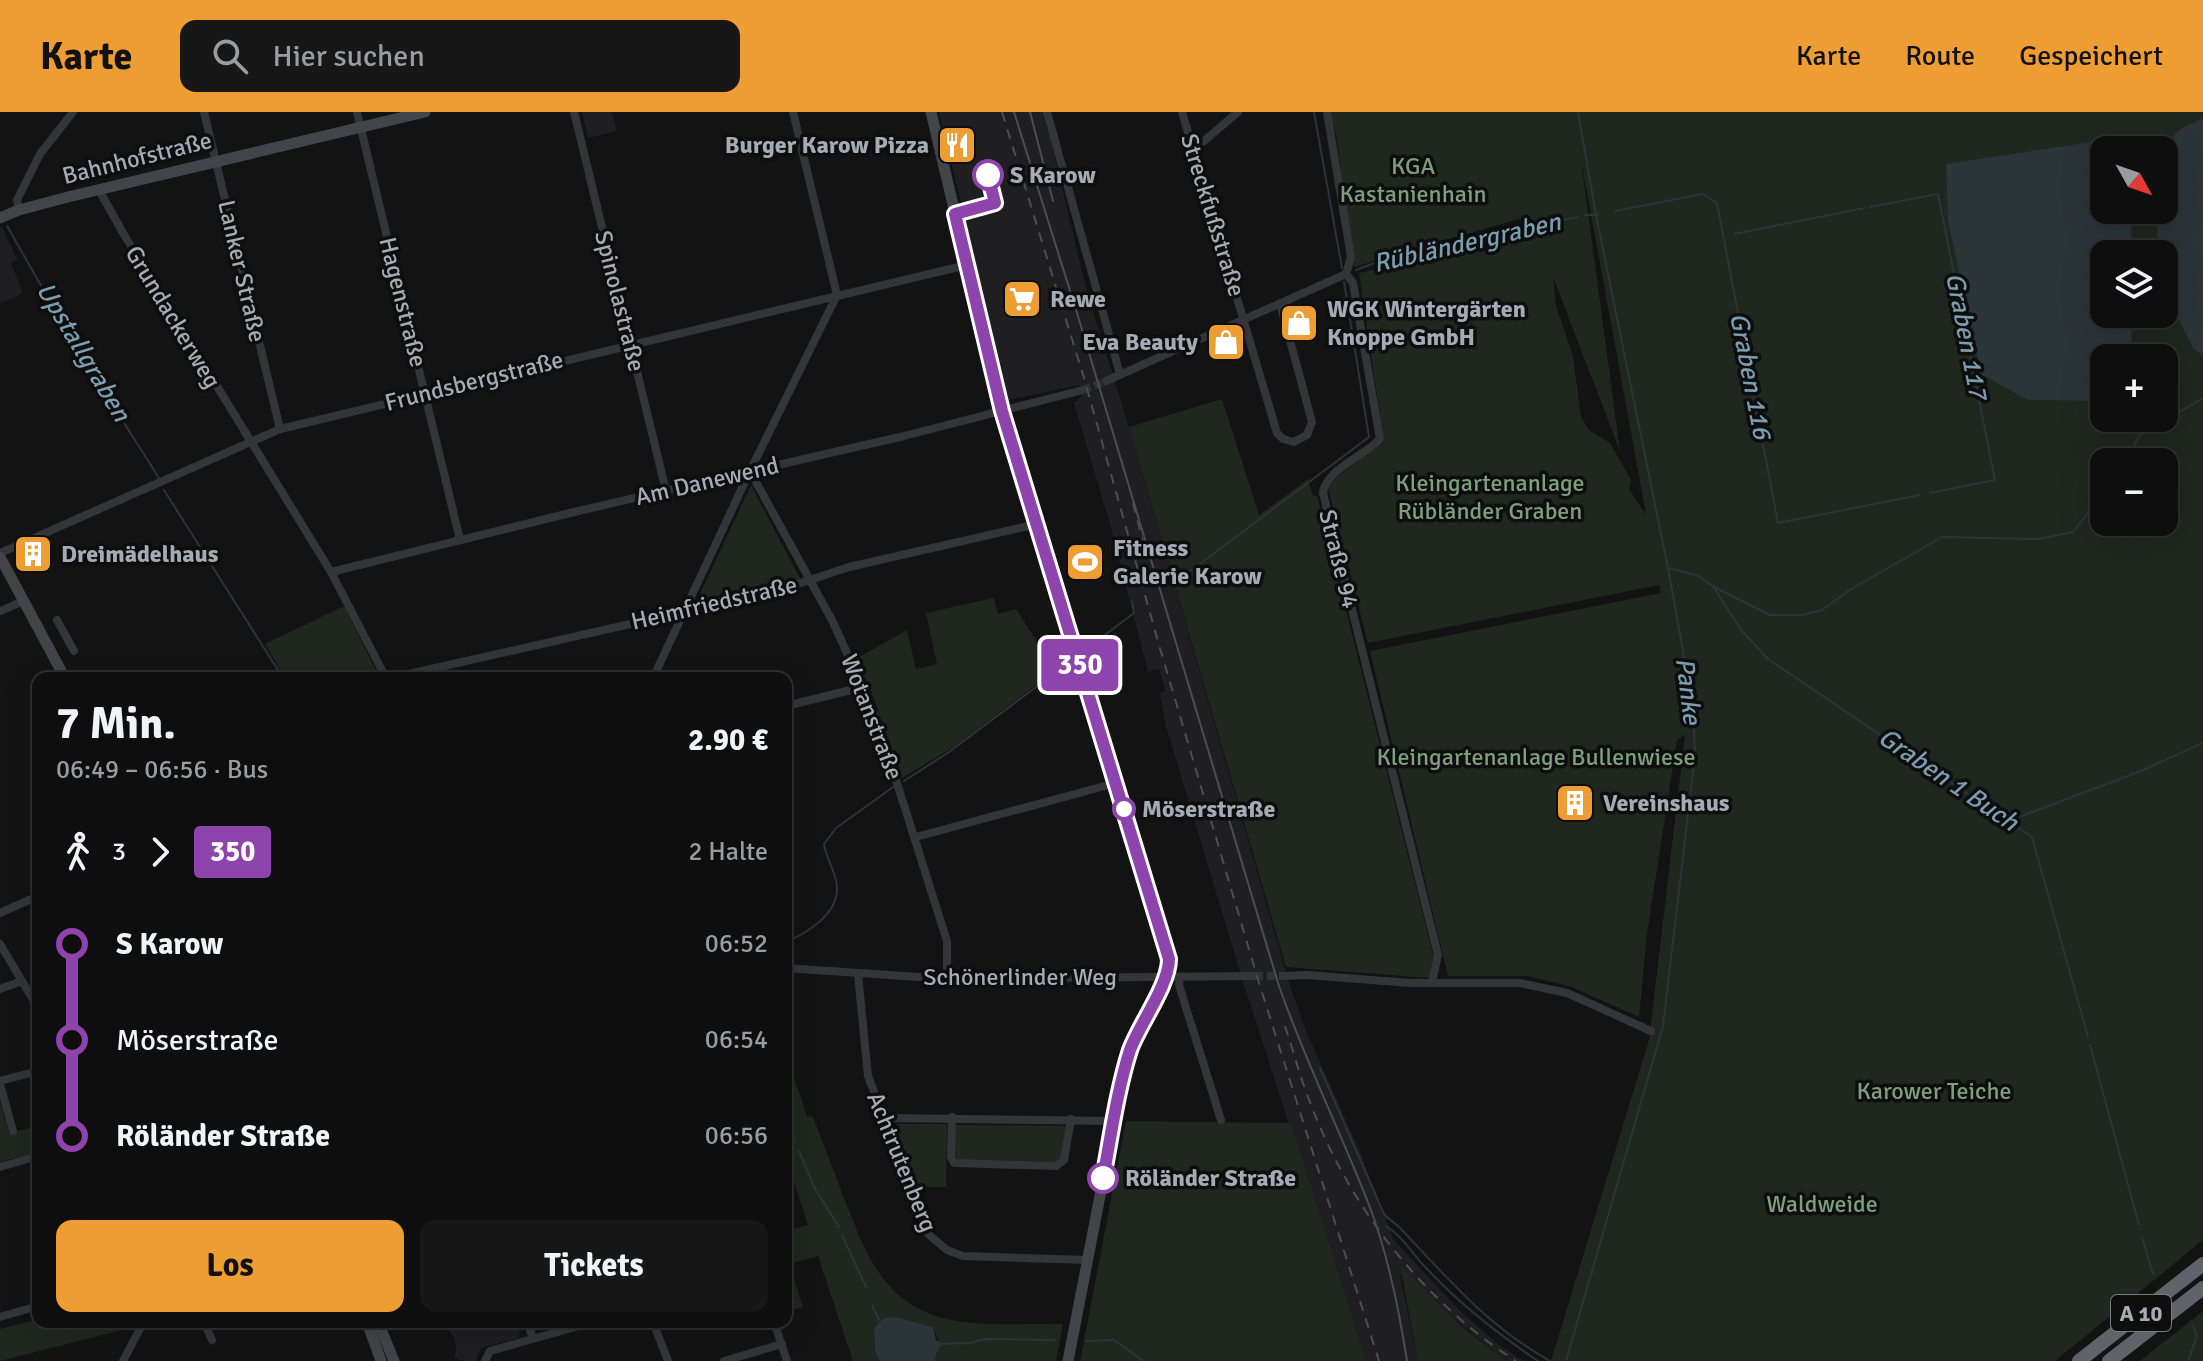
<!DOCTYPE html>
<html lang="de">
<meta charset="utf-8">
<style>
:root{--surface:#0e0e0f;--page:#171718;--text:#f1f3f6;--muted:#9b9c9e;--line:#2e2e2f;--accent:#ed9d32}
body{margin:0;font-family:Signika,sans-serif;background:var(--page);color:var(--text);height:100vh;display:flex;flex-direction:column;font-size:30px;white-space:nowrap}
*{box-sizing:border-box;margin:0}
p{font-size:26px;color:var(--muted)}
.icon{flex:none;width:44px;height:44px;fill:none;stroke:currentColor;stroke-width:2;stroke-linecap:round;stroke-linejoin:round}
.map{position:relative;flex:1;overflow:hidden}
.details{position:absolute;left:32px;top:560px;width:760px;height:656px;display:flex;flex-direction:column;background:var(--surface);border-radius:16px;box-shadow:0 8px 32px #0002,0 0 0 2px var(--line)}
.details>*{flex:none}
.badge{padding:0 16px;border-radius:6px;font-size:28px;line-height:52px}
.needle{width:52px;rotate:130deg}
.controls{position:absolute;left:2090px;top:24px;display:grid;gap:16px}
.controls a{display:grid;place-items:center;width:88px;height:88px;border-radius:16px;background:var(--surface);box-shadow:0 8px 32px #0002,0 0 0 2px var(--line);font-size:40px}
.map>.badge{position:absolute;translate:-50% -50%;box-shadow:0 0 0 4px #fff}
.legs{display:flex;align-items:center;gap:12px;height:88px;padding:0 24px;font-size:26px}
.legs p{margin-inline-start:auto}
.headline{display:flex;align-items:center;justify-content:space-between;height:136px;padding:0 24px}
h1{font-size:44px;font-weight:700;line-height:60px}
.primary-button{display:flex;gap:16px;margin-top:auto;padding:16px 24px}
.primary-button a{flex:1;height:92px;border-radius:16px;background:var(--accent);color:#111;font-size:32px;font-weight:700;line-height:92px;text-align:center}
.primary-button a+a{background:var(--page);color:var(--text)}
ul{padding:0 24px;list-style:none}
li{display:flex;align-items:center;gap:28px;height:96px;font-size:30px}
li i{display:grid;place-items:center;width:12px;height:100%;margin:0 10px;background:currentColor}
li i::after{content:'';width:20px;height:20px;margin:-10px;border:6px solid;border-radius:50%;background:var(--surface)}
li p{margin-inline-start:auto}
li:first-child i{background:linear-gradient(#0000 50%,currentColor 0)}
li:last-child i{background:linear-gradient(currentColor 50%,#0000 0)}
header{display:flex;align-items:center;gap:48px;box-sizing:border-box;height:112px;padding:0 40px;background:var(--accent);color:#111}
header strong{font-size:38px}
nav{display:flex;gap:44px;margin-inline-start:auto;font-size:28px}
.search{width:560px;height:72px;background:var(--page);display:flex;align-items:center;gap:20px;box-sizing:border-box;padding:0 28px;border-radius:16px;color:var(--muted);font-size:30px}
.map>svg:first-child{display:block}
</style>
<header>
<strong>Karte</strong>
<div class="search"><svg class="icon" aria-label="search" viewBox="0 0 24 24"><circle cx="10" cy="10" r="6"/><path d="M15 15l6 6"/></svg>Hier suchen</div>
<nav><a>Karte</a><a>Route</a><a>Gespeichert</a></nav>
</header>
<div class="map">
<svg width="2203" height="1249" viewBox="0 0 2203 1249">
<rect width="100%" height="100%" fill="#131314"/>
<g fill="#1f1f21">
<polygon points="582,0 612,0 617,19 588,26"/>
<polygon points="939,0 1044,0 1087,180 1129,315 1291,877 1307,921 1357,1033 1394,1128 1462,1201 1499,1233 1524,1249 1506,1249 1400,1162 1418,1249 1366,1249 1243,870 1166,614 1160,581 1165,579 1160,559 1158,557 1148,560 1110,412 1074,291 1082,284 1079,273 1009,288"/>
<polygon points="2,115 17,147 11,151 23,181 0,192 0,116"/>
<polygon points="443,1210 516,1210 520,1222 518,1226 481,1236 476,1249 463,1249 454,1246 456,1239 455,1227"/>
</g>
<g fill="#1f271f" fill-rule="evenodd">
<path d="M1328,0H2203V1128L2055,1249H1551L1649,928L1685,623L1677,628L1647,822L1639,905L1569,874L1527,864H1448L1370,539L1661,481L1659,473L1368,531L1327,372L1384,330L1359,161L1537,122L1529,104L1354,155L1336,22ZM2104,38H2164V98H2104ZM1581,48L1646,402V403L1629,377L1631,368L1610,331L1589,318L1581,305L1573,244L1556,194L1553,165L1620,339ZM2104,142H2164V202H2104ZM2104,246H2164V306H2104ZM2104,350H2164V410H2104Z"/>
<polygon points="1222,287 1259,403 1308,367 1313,384 1317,384 1434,846 1429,866 1286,855 1129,315"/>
<polygon points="751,373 801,468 696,495 699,484"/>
<polygon points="994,486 998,502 1016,497 1046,544 1066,539 1069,548 955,634 902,666 873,584 856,547 907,518 916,557 937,552 926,501"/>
<polygon points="344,494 380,566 285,566 265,532"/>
<path d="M786,942L807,1004L813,1005C824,1034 835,1062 846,1091C868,1147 886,1195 952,1208C987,1215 1027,1211 1063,1212L1056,1249H934L939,1230L933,1215L896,1205L874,1216L875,1239L880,1249H853L818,1144L789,1152L803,1195L786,1200V1119L808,1113L786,1046Z"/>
<polygon points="0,990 9,1021 38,1014 38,1040 0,1050"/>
<polygon points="1126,1009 1291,1011 1366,1249 1080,1249"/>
<polygon points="898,1012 947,1012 946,1075 918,1075 895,1015"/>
<polygon points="955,1013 1066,1014 1061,1045 1054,1050 959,1048 954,1043"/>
<polygon points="1400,1153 1461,1214 1506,1249 1418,1249"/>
<polygon points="2203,1199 2203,1249 2140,1249"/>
<polygon points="38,1207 38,1210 140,1210 138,1214 0,1249 0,1217"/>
</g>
<g fill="#2b3439">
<path d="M2203,6V244L2193,236L2166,182L2164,142H2161L2157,121L2161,98H2164C2164,79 2163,37 2175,22C2183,14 2194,11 2203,6Z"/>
<polygon points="2131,24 2131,38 2104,38 2104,98 2131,98 2131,142 2104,142 2104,202 2131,202 2132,246 2104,246 2104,289 2028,288 1981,262 1948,109 1946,52"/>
<polygon points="896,1205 933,1215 936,1228 943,1232 939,1235 934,1249 880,1249 875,1239 874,1216 884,1206"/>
</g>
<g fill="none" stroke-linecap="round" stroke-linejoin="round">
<g stroke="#2b3439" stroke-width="2">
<polyline points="1314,0 1342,156"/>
<polyline points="1870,95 1938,82 1995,368 1930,381"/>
<polyline points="1615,99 1703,82 1717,91 1778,411 1920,383"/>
<polyline points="1585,103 1598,103"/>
<polyline points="7,114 79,240 159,366"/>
<polyline points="1734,122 1865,96"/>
<polyline points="1356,158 1393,144 1578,105"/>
<polyline points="2126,350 2139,324 2203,286"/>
<polyline points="164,378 283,566"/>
<polyline points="1669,456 1699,464 1714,475 1770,503 1802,503 1822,498 1848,479 1942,425 2038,427 2073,420 2104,381"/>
<polyline points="1713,474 1741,518 1768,547 2032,725 2088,925"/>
<polyline points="1176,476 1180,473 1181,466 1369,325 1344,170"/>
<polyline points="1085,538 1134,501 1132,489"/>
<polyline points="904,669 949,640 1067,552"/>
<polyline points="2011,708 2141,659 2203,631"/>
<path d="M786,830C807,821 838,802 837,776C837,762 826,747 824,732L836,716L896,673"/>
<polyline points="2090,933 2139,1113"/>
<path d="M1320,956L1384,1102C1389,1108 1397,1112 1402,1118C1450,1169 1488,1214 1550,1249"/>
<polyline points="786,1003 795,1028"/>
<polyline points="799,1039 815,1077 839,1115"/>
<path d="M1386,1114C1404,1125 1414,1145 1429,1159C1462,1194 1498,1222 1538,1249"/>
<polyline points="842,1123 866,1175"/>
<polyline points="2142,1125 2153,1162"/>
<polyline points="872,1193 879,1208"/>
<polyline points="1086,1229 1114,1228 1144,1249"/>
<polyline points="941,1232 970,1231 985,1227 1055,1228"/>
<polyline points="1566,1249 1663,914 1695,643 1693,594 1668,456 1596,103 1578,0"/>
<polyline points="2188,1249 2197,1224 2193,1214"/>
</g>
<g stroke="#303134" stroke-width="8" stroke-dasharray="8 4" stroke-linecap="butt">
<polyline points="1083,278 1106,269"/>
<polyline points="1255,864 1283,864"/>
</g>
<g stroke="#343539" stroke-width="8">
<polyline points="204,0 280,317"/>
<polyline points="357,0 460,428"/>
<polyline points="574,0 666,379"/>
<polyline points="793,0 837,183"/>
<polyline points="1047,0 1120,262"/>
<polyline points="1182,0 1277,321 1283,327 1294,330 1307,323 1312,310 1280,191"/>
<polyline points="1327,0 1351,145 1346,162"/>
<polyline points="1192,33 1204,29 1238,0"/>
<polyline points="99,78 123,121 331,460 386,566"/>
<polyline points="19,98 17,88 40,42 73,0"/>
<path d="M1346,162L1353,171L1380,327C1365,344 1326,357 1323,381L1438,843L1432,870"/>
<polyline points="1106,269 1346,162"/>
<polyline points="750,359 833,510 877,608 947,829 947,867"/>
<polyline points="0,441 280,317 967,153"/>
<polyline points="331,460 574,400 904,324 1083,278"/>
<polyline points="0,499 24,489"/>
<polyline points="57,508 74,539"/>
<polyline points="391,566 701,496 804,470 849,455 1037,412"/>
<polyline points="653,566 750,359 837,183"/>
<polyline points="786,594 863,575"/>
<polyline points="916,725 1116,671"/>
<polyline points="0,801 38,784"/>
<polyline points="0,832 38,896"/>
<polyline points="786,856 947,867 1255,864"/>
<polyline points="858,862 868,964 928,1122 947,1138 963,1144 1087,1148"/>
<polyline points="1283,864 1307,863 1410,871 1520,871 1567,881 1651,919"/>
<polyline points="1180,865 1179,873 1221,1008"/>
<polyline points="0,877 22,869"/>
<polyline points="0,969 38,959"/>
<polyline points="0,972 13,1019"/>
<polyline points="952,1005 951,1045 954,1051 1056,1054 1064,1048 1071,1007"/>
<polyline points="884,1006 1114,1009"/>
<polyline points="0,1055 38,1044"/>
<polyline points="0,1205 38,1194"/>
<polyline points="204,1210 212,1228"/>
<polyline points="527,1210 533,1226"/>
<polyline points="653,1210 668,1249"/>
<polyline points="774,1210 787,1249"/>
<polyline points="123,1249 143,1211"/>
<polyline points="485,1249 490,1239 593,1210"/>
<polyline points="724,1249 782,1232"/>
</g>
<g stroke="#424449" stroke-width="11">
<polyline points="931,0 1002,299 1169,847 1166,866 1141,913 1123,965 1068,1249"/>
<polyline points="0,106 19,98 68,85 425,0"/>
<polyline points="0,445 65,566"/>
<polyline points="367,1210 381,1249"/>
<polyline points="378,1210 394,1249"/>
</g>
<g stroke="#60636a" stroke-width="14">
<polyline points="2079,1249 2203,1152"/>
<polyline points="2109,1249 2203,1176"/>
</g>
<g stroke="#4b4d52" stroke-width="2">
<path d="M1014,0L1077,201L1278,871C1304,947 1340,1018 1369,1093C1388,1142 1399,1197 1407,1249"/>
<polyline points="1030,0 1053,89"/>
</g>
<g stroke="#4b4d52" stroke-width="2" stroke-dasharray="10 8" stroke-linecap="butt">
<polyline points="1002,0 1084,266 1159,533 1259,871 1379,1249"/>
<polyline points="1133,391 1143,430"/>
<path d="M1285,914C1294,941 1301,969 1312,995C1350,1096 1425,1191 1516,1249"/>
</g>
</g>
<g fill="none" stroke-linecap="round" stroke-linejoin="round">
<defs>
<path id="line-1" d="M988,63L995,91L955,102L1002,299L1169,847C1169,873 1140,911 1130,938C1117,979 1111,1024 1103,1066"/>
</defs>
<use href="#line-1" stroke="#fff" stroke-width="18"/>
<use href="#line-1" stroke="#8e44ad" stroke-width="12"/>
</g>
<defs>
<symbol id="restaurant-square" viewBox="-11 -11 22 22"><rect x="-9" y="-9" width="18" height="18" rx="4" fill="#ed9d32" stroke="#0e0e0f"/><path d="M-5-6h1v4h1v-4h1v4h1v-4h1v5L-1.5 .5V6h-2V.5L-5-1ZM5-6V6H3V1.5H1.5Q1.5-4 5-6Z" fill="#fff"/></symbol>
<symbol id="supermarket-square" viewBox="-11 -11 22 22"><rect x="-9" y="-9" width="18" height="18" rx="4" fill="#ed9d32" stroke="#0e0e0f"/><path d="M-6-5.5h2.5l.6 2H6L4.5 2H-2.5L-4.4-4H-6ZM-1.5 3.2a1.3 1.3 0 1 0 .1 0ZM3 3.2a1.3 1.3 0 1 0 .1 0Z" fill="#fff"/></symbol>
<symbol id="shop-square" viewBox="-11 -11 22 22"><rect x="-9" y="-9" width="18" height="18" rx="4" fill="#ed9d32" stroke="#0e0e0f"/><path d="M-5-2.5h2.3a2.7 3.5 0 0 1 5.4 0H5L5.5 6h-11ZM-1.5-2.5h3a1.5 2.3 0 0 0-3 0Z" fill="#fff"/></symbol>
<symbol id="building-square" viewBox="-11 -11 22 22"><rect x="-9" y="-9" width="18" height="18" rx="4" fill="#ed9d32" stroke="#0e0e0f"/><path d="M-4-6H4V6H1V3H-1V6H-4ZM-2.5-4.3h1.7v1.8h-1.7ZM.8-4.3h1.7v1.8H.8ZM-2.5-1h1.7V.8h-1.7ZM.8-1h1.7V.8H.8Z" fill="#fff"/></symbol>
<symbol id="stadium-square" viewBox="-11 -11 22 22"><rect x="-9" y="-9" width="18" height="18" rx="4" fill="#ed9d32" stroke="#0e0e0f"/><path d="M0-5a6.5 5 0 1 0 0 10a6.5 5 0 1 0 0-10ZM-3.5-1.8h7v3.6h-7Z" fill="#fff"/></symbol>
</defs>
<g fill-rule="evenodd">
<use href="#restaurant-square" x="935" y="11" width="44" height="44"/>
<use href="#supermarket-square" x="1000" y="165" width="44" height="44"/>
<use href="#shop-square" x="1277" y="189" width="44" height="44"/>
<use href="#shop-square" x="1204" y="208" width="44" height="44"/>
<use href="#building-square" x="11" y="420" width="44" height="44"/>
<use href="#stadium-square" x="1063" y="428" width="44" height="44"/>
<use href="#building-square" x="1553" y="669" width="44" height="44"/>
</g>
<g fill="#fff" stroke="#8e44ad" stroke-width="4">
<circle cx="988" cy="63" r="14"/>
<circle cx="1124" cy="697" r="10"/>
<circle cx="1103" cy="1066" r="14"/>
</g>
<g text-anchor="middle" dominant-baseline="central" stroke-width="7" stroke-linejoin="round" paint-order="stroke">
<rect fill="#0e0e0f" stroke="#777c82" stroke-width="2" x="2111" y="1183" width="60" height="36" rx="6"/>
<g font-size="22" font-weight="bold" fill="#a4abb4">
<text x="2141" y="1201">A 10</text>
</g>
<g font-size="24" font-weight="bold" fill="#a4abb4" stroke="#0e0e0f" text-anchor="start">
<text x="929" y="33" text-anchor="end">Burger Karow Pizza</text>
<text x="1050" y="187">Rewe</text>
<text x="1327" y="197">WGK Wintergärten<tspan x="1327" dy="28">Knoppe GmbH</tspan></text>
<text x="1198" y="230" text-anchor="end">Eva Beauty</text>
<text x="1113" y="436">Fitness<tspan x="1113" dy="28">Galerie Karow</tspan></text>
<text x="61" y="442">Dreimädelhaus</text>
<text x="1603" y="691">Vereinshaus</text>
</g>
<g font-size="24" fill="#a4abb4" stroke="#0e0e0f">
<text transform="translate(137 46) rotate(-14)">Bahnhofstraße</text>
<text transform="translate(1213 103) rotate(73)">Streckfußstraße</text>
<text transform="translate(242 159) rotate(77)">Lanker Straße</text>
<text transform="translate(620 189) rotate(76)">Spinolastraße</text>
<text transform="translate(403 190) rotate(76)">Hagenstraße</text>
<text transform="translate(173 205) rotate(59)">Grundackerweg</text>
<text transform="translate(474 269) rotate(-14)">Frundsbergstraße</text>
<text transform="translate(707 369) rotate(-13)">Am Danewend</text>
<text transform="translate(1339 447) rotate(76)">Straße 94</text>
<text transform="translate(714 491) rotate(-13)">Heimfriedstraße</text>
<text transform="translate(872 605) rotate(69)">Wotanstraße</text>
<text x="1020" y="865">Schönerlinder Weg</text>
<text transform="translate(902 1050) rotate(68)">Achtrutenberg</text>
</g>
<g font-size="24" fill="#7d9f7c" stroke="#0e0e0f">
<text x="1413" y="54">KGA<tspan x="1413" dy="28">Kastanienhain</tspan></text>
<text x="1490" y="371">Kleingartenanlage<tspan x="1490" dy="28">Rübländer Graben</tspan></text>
<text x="1536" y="645">Kleingartenanlage Bullenwiese</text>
<text x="1934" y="979">Karower Teiche</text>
<text x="1822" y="1092">Waldweide</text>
</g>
<g font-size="24" font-weight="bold" fill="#a4abb4" stroke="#0e0e0f" text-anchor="start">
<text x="1010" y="63">S Karow</text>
<text x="1142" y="697">Möserstraße</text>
<text x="1125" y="1066">Röländer Straße</text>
</g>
<g font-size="26" font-style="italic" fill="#7c9caf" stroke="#0e0e0f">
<text transform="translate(1467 131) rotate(-13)">Rübländergraben</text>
<text transform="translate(1966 224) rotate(79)">Graben 117</text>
<text transform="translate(83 240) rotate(59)">Upstallgraben</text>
<text transform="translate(1750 264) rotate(79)">Graben 116</text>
<text transform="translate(1688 579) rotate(83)">Panke</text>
<text transform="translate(1948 668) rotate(34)">Graben 1 Buch</text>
</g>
</g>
</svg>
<div class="controls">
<a><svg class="needle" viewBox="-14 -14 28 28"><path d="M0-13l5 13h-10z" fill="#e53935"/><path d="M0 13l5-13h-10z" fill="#9b9c9e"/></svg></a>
<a><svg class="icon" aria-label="layers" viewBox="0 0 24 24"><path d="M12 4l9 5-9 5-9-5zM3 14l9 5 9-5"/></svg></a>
<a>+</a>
<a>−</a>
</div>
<b class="badge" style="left:1080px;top:553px;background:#8e44ad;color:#fff">350</b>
<section class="details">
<div class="headline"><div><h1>7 Min.</h1><p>06:49 – 06:56 · Bus</p></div><b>2.90 €</b></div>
<div class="legs"><svg class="icon" aria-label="walk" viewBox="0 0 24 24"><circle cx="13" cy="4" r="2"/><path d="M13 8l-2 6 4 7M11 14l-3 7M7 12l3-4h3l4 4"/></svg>3<svg class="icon" aria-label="forward" viewBox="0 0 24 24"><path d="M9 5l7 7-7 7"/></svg><b class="badge" style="background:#8e44ad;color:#fff">350</b><p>2 Halte</p></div>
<ul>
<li><i style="color:#8e44ad"></i><b>S Karow</b><p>06:52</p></li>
<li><i style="color:#8e44ad"></i><span>Möserstraße</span><p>06:54</p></li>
<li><i style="color:#8e44ad"></i><b>Röländer Straße</b><p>06:56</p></li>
</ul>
<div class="primary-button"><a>Los</a><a>Tickets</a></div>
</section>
</div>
